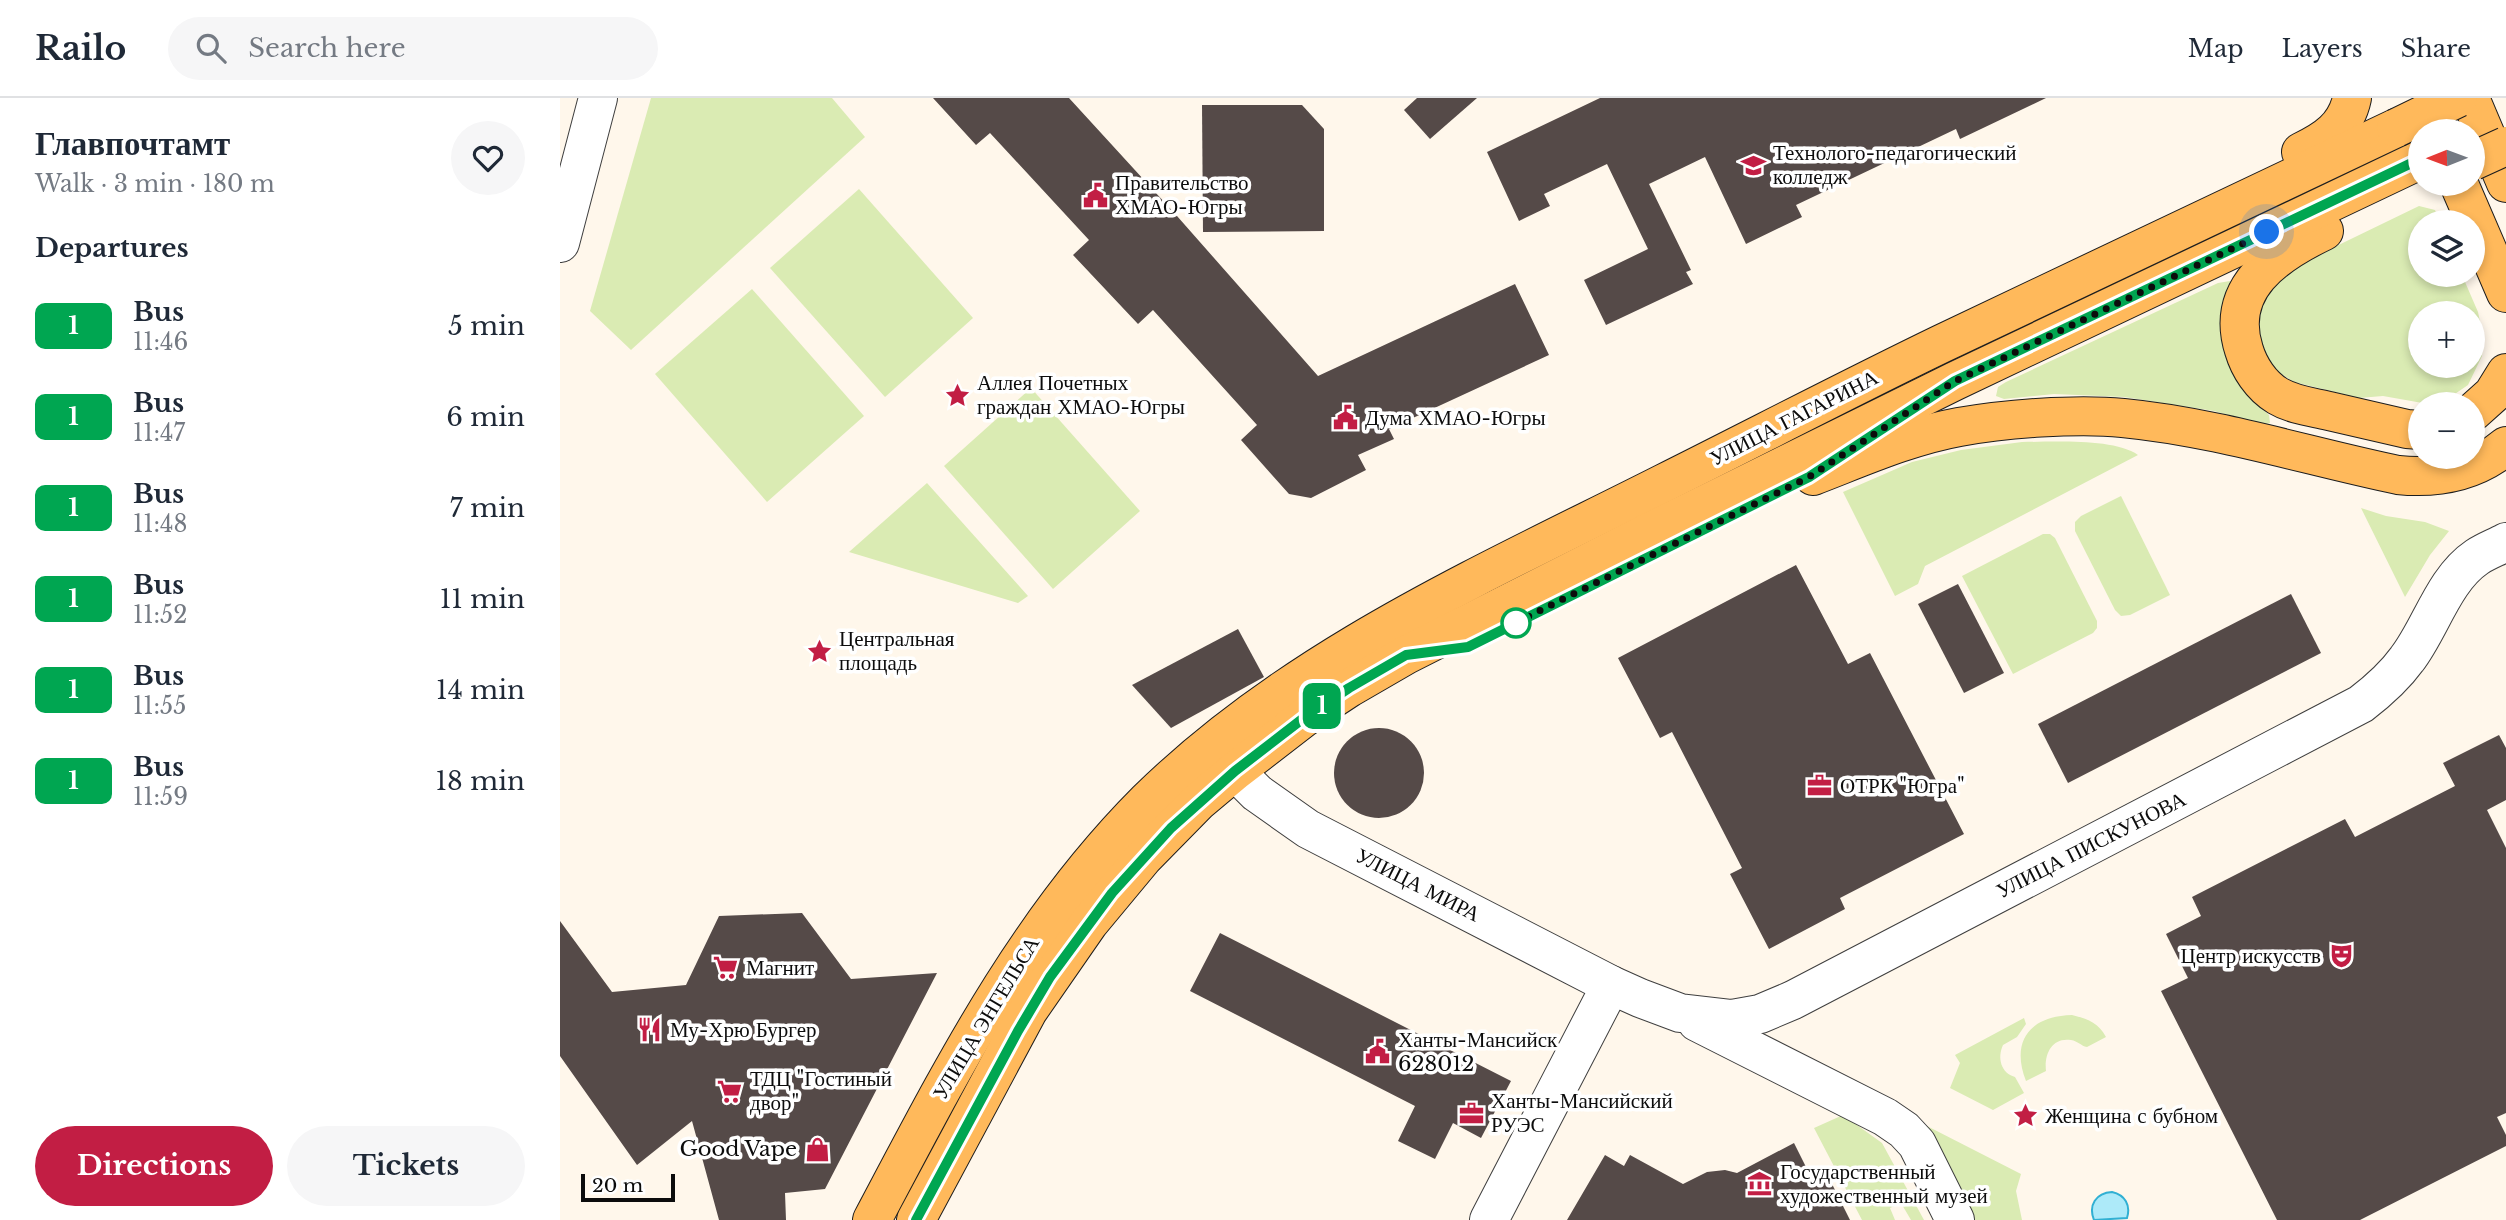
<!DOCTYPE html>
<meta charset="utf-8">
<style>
:root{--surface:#fff;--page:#f6f6f7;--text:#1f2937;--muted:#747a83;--line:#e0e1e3;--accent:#c21e44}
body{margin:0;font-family:"Libre Baskerville",serif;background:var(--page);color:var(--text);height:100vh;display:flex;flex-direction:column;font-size:26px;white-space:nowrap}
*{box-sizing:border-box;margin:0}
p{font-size:23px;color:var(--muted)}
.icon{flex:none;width:38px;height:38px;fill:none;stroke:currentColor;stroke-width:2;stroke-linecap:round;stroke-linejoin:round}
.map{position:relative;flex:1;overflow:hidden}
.details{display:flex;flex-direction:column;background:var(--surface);width:560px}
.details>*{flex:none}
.badge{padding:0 14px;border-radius:10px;font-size:24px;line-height:46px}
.needle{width:46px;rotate:269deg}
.controls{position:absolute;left:1848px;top:21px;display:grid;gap:14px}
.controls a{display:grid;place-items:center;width:77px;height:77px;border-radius:50%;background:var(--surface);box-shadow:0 4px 10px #0003;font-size:35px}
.scale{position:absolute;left:21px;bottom:18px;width:94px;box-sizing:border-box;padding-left:7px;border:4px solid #0c0c0c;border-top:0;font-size:19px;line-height:24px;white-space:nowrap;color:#0c0c0c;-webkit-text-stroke:5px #fff;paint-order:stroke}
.you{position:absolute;width:35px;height:35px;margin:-18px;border:5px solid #fff;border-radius:50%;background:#1a73e8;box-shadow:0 0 0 10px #1a73e833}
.map>.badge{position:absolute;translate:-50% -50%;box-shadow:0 0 0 4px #fff}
h2{padding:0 35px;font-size:26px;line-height:63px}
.round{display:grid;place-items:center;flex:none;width:74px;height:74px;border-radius:37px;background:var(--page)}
.summary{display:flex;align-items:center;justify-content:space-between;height:119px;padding:0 35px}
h1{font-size:33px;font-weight:700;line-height:52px}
.primary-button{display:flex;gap:14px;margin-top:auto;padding:14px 35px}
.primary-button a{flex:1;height:80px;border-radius:42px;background:var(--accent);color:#fff;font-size:28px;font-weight:700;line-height:80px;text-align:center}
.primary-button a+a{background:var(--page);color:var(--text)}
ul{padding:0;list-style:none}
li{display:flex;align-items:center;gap:21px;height:91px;padding:0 35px}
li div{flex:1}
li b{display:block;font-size:26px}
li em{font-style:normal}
li .badge{min-width:77px;font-weight:700;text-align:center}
header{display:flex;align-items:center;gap:42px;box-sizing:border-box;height:98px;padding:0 35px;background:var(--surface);border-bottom:2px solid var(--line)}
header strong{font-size:33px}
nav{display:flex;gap:38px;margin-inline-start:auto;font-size:24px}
.search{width:490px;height:63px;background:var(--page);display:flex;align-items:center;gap:18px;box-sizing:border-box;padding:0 24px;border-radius:38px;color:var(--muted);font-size:26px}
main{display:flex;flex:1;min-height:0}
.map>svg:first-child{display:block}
</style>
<header>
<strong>Railo</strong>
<div class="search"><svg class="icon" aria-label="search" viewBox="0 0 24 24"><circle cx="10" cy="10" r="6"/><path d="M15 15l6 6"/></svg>Search here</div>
<nav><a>Map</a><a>Layers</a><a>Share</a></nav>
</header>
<main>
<section class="details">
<div class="summary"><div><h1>Главпочтамт</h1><p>Walk · 3 min · 180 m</p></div><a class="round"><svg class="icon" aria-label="heart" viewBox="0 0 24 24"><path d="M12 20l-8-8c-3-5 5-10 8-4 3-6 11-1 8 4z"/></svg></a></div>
<h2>Departures</h2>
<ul>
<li><span class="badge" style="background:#00a651;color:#fff">1</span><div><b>Bus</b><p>11:46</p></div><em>5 min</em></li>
<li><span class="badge" style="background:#00a651;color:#fff">1</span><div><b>Bus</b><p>11:47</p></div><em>6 min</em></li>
<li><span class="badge" style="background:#00a651;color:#fff">1</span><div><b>Bus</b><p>11:48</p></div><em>7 min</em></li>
<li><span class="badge" style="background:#00a651;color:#fff">1</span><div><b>Bus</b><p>11:52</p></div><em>11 min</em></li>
<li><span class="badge" style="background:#00a651;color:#fff">1</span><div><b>Bus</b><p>11:55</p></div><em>14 min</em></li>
<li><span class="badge" style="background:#00a651;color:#fff">1</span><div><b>Bus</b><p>11:59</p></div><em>18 min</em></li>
</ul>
<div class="primary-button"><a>Directions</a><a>Tickets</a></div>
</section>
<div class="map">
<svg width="1946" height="1122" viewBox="0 0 1946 1122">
<rect width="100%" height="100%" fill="#fff7eb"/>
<g fill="#daebb3" fill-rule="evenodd">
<polygon points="91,0 272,0 305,39 71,252 30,213"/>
<polygon points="299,91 413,220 325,299 210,170"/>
<path d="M1859,108L1875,112L1880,124H1860V177H1902L1918,214L1923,238L1922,258L1908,287L1886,302L1868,306L1823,298L1799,300L1734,284L1713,271L1705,258L1697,222L1703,200L1727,172ZM1860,215H1913V268H1860Z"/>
<polygon points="1670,183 1672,185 1688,297 1709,317 1710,325 1702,327 1654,313 1564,299 1494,296 1444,301 1436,298 1438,289 1446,284 1658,185"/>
<polygon points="192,191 304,318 207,404 95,276"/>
<polygon points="471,290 580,413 493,491 384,368"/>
<path d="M1462,344C1492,344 1554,340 1578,357L1365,468L1358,486L1335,498L1283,394L1352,364L1401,352Z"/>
<polygon points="367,385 468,498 458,505 289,454"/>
<polygon points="1561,398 1610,497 1570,517 1561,518 1555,512 1515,433 1515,424 1521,418"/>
<polygon points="1801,410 1826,418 1865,424 1889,433 1870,457 1845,499"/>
<polygon points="1483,436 1490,436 1495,440 1537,523 1537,530 1533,535 1453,576 1402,478"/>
<path d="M1512,917C1527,921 1538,924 1546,939L1527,949C1521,948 1518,943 1511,942C1492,939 1484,956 1486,973L1466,983C1450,942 1471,918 1512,917Z"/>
<path d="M1464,920L1466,926L1457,939L1443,947C1437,960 1441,975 1455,979L1464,995L1433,1012L1390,990L1400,965L1395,957Z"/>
<polygon points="1283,1017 1322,1045 1364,1122 1351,1122 1341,1105 1330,1110 1335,1122 1302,1122 1254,1030"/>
<polygon points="1367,1028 1461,1076 1456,1093 1462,1122 1410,1122 1365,1033"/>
</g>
<path fill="#adeaf9" stroke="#31b0d3" stroke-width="2" d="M1552,1094C1565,1097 1571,1107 1567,1120L1534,1122C1528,1107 1536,1095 1552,1094Z"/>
<g fill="#554a48">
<polygon points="373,0 509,0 617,118 758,278 955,186 989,257 829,331 834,341 798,357 806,372 751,400 729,396 681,342 697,327 593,212 578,226 513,157 529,142 430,35 416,47"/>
<polygon points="857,0 917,0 870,41 844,12"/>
<polygon points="1040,0 1486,0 1400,41 1396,31 1236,107 1242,119 1186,146 1145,59 1089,86 1131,172 1126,174 1133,186 1046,227 1024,182 1088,151 1047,66 984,96 990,108 959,123 927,54"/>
<polygon points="642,7 742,7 764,31 764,133 643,134"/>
<polygon points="1236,467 1288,566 1310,555 1404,736 1280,800 1285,811 1209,851 1170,776 1182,770 1112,634 1100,640 1058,560"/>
<polygon points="1398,486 1444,575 1404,595 1358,506"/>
<polygon points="1731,496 1761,555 1508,685 1478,626"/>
<polygon points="678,531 704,579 611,630 572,587"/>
<circle cx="819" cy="675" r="45"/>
<polygon points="1939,637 1946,650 1946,702 1927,712 1946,750 1946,1015 1937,1019 1946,1037 1946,1048 1800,1122 1717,1122 1601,893 1628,880 1606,836 1641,818 1632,799 1785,721 1795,739 1895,688 1883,665"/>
<polygon points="242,815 291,881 377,875 265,1091 225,1095 226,1122 159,1122 132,1023 77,1067 0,958 0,823 52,894 126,887 159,818"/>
<polygon points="660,835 951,983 921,1040 893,1025 875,1061 838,1043 855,1008 630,893"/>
<polygon points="1234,1045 1251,1079 1265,1072 1290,1122 1007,1122 1045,1057 1064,1068 1070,1057 1123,1086 1147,1074 1165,1072 1177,1075"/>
</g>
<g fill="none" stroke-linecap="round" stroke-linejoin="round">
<defs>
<g id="minor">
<polyline points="0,145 38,0"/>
<path d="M675,673L697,695L748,731L1051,887L1080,900L1120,915L1172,921L1200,916L1233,902L1801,606C1818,593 1834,579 1847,561C1871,530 1883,482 1917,459C1926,453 1937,449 1946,444"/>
<polyline points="1137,924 1325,1019 1344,1032 1357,1046 1395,1122"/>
<polyline points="929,1122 1051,887"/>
</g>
<g id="major">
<polyline points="1910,0 1946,85"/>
<path d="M1741,54C1766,42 1786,29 1792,0"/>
<polyline points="1899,86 1946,195"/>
<path d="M1764,133C1716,156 1664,190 1684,252C1689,269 1701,288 1718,298C1733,307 1752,309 1769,313C1795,319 1821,325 1847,331L1860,332"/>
<polyline points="1913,314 1933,296 1946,275"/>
<path d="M1253,378C1300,360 1349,338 1399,329C1445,321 1516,315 1563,320C1656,329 1747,358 1838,377C1877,381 1915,374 1946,348"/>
<path d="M312,1122C391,973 466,824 587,703C733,559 924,476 1104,385C1196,339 1288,291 1381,246C1532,173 1684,102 1836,30"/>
<polyline points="356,1122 468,913 529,825 583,760 638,704 675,673 745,619 789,590 846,557 1087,435 1395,283 1860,62"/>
</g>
</defs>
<use href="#minor" stroke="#3f3f3f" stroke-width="40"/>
<use href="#major" stroke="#1d1d1d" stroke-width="40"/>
<use href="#minor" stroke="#fff" stroke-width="38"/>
<use href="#major" stroke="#ffb95b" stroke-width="38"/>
<defs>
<g id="major-bridge">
<polyline points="1836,30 1898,0"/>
<polyline points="1913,63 1946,48"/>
</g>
</defs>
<use href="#major-bridge" stroke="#1d1d1d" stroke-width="40" stroke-linecap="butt"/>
<use href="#major-bridge" stroke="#ffb95b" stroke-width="38"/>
</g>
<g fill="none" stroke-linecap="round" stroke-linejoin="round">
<defs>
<polyline id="line" points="356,1122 458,933 490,879 552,795 611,730 675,673 745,619 789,590 846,557 908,549 1249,379 1395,283 1860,61"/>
</defs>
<use href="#line" stroke="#fff" stroke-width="16"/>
<use href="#line" stroke="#00a651" stroke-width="10"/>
<polyline stroke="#0c0c0c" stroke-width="7" stroke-dasharray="0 12.6" points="956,525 951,527 1249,379 1395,283 1707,134"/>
</g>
<defs>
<symbol id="university-bare" viewBox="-9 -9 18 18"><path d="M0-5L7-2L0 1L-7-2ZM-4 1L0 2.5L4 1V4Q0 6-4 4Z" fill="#c21e44" stroke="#fff" stroke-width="2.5" paint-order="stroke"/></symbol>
<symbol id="civic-bare" viewBox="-9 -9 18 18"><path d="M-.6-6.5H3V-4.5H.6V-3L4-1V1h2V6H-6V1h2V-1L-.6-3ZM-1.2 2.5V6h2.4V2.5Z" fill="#c21e44" stroke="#fff" stroke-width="2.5" paint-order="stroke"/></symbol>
<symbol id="sight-bare" viewBox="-9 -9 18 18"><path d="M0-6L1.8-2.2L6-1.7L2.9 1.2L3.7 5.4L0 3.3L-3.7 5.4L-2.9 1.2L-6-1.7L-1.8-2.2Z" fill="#c21e44" stroke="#fff" stroke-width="2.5" paint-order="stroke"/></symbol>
<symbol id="office-bare" viewBox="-9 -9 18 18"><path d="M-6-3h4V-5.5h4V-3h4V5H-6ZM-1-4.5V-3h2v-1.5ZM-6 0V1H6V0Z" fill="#c21e44" stroke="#fff" stroke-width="2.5" paint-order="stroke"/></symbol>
<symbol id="theatre-bare" viewBox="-9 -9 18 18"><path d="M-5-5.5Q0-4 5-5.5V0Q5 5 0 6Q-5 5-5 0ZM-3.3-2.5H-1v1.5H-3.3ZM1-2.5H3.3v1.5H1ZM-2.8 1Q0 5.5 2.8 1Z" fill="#c21e44" stroke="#fff" stroke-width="2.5" paint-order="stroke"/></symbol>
<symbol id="supermarket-bare" viewBox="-9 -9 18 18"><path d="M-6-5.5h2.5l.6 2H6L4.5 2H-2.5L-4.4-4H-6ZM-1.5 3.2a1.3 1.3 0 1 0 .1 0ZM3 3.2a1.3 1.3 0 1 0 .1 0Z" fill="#c21e44" stroke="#fff" stroke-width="2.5" paint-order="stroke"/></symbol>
<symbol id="restaurant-bare" viewBox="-9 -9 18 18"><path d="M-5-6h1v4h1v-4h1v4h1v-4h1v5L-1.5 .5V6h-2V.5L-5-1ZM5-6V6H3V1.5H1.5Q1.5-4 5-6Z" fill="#c21e44" stroke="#fff" stroke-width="2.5" paint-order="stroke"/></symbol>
<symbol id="shop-bare" viewBox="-9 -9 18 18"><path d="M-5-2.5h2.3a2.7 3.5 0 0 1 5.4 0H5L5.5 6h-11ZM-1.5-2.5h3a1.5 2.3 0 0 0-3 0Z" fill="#c21e44" stroke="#fff" stroke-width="2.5" paint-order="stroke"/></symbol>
<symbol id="museum-bare" viewBox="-9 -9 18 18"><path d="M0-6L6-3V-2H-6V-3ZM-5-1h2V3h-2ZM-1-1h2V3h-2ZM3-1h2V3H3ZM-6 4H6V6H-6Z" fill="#c21e44" stroke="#fff" stroke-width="2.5" paint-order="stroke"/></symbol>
</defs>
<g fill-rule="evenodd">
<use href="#university-bare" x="1176" y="50" width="35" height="35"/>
<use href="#civic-bare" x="518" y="80" width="35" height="35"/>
<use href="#sight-bare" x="380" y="280" width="35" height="35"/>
<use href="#civic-bare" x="768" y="302" width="35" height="35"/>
<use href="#sight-bare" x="242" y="536" width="35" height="35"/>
<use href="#office-bare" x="1242" y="670" width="35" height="35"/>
<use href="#theatre-bare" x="1764" y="840" width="35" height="35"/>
<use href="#supermarket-bare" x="148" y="852" width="35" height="35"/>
<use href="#restaurant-bare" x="72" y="914" width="35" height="35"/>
<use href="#civic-bare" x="800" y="936" width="35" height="35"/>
<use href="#supermarket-bare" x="152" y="976" width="35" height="35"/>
<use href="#office-bare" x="894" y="998" width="35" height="35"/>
<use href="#sight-bare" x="1448" y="1000" width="35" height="35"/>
<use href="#shop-bare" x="240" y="1034" width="35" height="35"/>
<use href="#museum-bare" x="1182" y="1068" width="35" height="35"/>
</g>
<circle fill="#fff" stroke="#00a651" stroke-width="3.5" cx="956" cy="525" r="14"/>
<g text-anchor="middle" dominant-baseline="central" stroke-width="7" stroke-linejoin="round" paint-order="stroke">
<g font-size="21" fill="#0c0c0c" stroke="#fff" text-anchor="start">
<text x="1213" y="55">Технолого-педагогический<tspan x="1213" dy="24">колледж</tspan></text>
<text x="555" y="85">Правительство<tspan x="555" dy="24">ХМАО-Югры</tspan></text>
<text x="417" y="285">Аллея Почетных<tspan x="417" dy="24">граждан ХМАО-Югры</tspan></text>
<text x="805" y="320">Дума ХМАО-Югры</text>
<text x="279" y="541">Центральная<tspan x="279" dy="24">площадь</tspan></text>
<text x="1280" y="688">ОТРК "Югра"</text>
<text x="1761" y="858" text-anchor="end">Центр искусств</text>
<text x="186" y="870">Магнит</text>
<text x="110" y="932">Му-Хрю Бургер</text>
<text x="838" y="942">Ханты-Мансийск<tspan x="838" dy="24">628012</tspan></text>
<text x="190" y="981">ТДЦ "Гостиный<tspan x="190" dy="24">двор"</tspan></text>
<text x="931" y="1003">Ханты-Мансийский<tspan x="931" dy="24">РУЭС</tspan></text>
<text x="1485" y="1018">Женщина с бубном</text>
<text x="237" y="1051" text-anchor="end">Good Vape</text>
<text x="1220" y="1074">Государственный<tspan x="1220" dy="24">художественный музей</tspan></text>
</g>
<g font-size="21" fill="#0c0c0c" stroke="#fff">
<text transform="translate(1234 320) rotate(-27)">УЛИЦА ГАГАРИНА</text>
<text transform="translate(1531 747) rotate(-27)">УЛИЦА ПИСКУНОВА</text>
<text transform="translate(858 787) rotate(27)">УЛИЦА МИРА</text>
<text transform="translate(426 920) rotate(-59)">УЛИЦА ЭНГЕЛЬСА</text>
</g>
</g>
</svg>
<div class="controls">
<a><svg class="needle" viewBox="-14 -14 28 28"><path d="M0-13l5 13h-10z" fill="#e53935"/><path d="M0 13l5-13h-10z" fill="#747a83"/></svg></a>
<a><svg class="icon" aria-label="layers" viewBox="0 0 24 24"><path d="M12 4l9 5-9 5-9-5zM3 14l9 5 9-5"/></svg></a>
<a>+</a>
<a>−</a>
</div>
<div class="scale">20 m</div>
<div class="you" style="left:1707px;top:134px"></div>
<b class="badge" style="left:762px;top:608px;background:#00a651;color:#fff">1</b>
</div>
</main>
